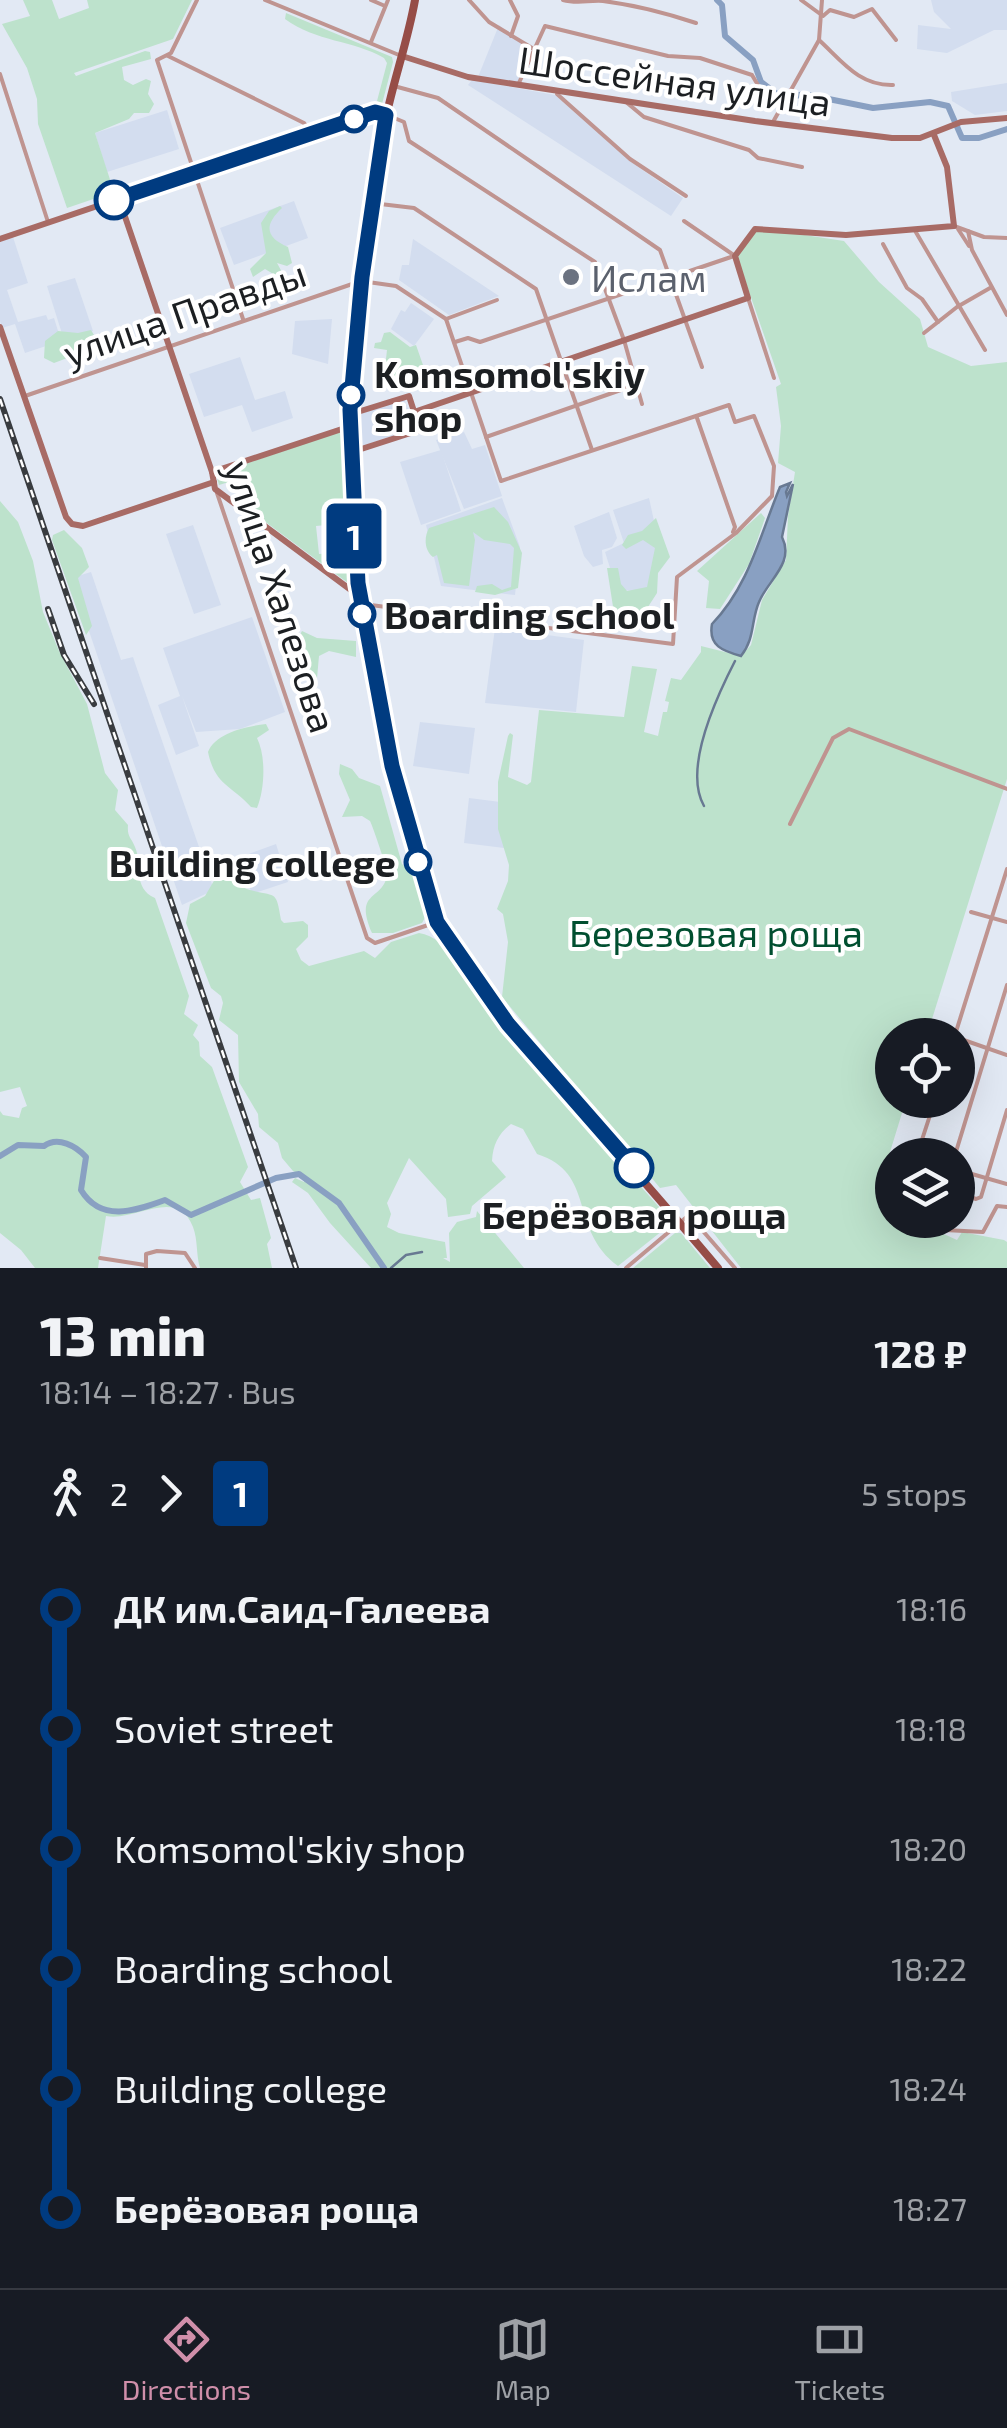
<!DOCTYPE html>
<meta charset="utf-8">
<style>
:root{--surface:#171b24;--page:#20242c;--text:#f1f3f6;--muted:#9ea1a6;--line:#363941;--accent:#d08faa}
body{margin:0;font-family:"Exo 2",sans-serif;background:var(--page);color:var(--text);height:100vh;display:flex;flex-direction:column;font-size:38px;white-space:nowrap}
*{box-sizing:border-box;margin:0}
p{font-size:32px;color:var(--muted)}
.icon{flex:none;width:55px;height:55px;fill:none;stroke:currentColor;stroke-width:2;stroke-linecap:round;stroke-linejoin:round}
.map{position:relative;height:1268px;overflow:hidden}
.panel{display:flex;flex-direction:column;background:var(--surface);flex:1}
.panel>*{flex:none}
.badge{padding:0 20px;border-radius:8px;font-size:35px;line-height:65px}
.controls{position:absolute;left:875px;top:1018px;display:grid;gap:20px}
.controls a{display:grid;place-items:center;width:100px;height:100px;border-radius:50%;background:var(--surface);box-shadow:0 10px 40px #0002;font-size:50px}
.map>.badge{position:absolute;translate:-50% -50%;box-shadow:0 0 0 5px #fff}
.legs{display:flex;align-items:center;gap:15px;height:110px;padding:0 40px;font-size:32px}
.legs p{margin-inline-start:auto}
.head{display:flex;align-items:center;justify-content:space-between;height:170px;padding:0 40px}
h1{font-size:55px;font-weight:800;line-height:75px}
ul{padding:0 40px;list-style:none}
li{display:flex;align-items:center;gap:35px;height:120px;font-size:38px}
li i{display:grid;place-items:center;width:15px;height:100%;margin:0 12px;background:currentColor}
li i::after{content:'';width:25px;height:25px;margin:-12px;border:8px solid;border-radius:50%;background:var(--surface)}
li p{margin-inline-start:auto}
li:first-child i{background:linear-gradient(#0000 50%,currentColor 0)}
li:last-child i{background:linear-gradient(currentColor 50%,#0000 0)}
.tab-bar{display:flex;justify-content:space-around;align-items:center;height:140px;border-top:2px solid var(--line);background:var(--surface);font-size:28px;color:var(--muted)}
.tab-bar a{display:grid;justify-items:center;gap:5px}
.tab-bar .current{color:var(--accent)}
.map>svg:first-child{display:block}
</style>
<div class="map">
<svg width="1007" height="1268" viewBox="0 0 1007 1268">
<rect width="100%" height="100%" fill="#e2e9f4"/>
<g fill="#d3ddef">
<polygon points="931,0 1007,0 1007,30 994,30 947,53 917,49 918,25 951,29 934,12"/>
<polygon points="499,25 530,51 517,84 478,77"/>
<polygon points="472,80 555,95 631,162 683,198 671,216 468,85"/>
<polygon points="1007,83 1007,111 975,115 952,101 951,92"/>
<polygon points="167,110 179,149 107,172 95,133"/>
<polygon points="294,201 308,238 234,265 220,228"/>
<polygon points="13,237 28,283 7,290 18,322 46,315 48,320 54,318 59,334 46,346 25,353 15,324 2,328 0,321 0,241"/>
<polygon points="413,239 499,296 449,315 399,280 402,265 409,265"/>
<polygon points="75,278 93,331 64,340 47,286"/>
<polygon points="411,303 434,319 414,346 391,329 401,310 405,312"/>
<polygon points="332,319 328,364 292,354 295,321"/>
<polygon points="240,357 255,400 285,391 293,418 252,432 242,405 204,417 189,374"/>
<polygon points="404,399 416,428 359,447 360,414"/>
<polygon points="464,432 472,449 485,445 502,496 464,509 436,440"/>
<polygon points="441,450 461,511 421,525 400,462"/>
<polygon points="502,498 520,547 515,595 441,586 426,525"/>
<polygon points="649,498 658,539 656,592 617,590 605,552 624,543 613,510"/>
<polygon points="609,512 617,538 612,547 602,550 603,564 593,567 584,556 574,526"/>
<polygon points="193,525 221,605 194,614 166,534"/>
<polygon points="91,572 121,660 133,657 136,666 214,890 182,905 71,578"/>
<polygon points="252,617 285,712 240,729 196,732 182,696 199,746 176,755 158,705 180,696 163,648"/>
<polygon points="495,628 584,640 576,712 485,703"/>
<polygon points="420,722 475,728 469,774 413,766"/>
<polygon points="469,798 524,805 519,850 464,843"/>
<polygon points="276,844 288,882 252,894 238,858"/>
</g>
<g fill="#bde2cc">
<polygon points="23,0 52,0 59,19 89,8 87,0 192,0 173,39 74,73 76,76 145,51 150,52 151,59 122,67 124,80 133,85 146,79 151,81 148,94 154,104 149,113 134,113 129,119 95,133 114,192 67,208 38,124 37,99 27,68 2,24 30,16"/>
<path d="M286,13L392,57L393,62L382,104L377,101L387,63L384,58C353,40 316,42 285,19Z"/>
<path d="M280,206L282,208C264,225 265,237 288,247L292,263L287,266L277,263L283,274L280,278L265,269L253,277L250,269L266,253L261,223L269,211Z"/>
<polygon points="758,228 844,241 879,282 920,319 928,347 971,366 1007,362 1007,779 927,1035 892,1035 892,1100 906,1100 878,1191 892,1197 892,1220 913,1220 957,1240 962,1232 1004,1240 1007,1242 1007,1268 741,1268 676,1185 660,1188 502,997 508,942 503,914 497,909 508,881 509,865 498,829 498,782 508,736 510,733 513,735 508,777 527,785 531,782 539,710 624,717 632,666 657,669 644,732 658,736 663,712 667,712 669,702 665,701 671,678 681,680 701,652 701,646 741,656 751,645 762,600 786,560 788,516 795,472 778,463 781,426 776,387 781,384 737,257"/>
<polygon points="91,330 94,335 86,339 78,354 54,363 44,358 45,341 58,331 78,333"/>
<polygon points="390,332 410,347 416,345 423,365 416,369 405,368 402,378 373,386 374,367 385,368 387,350 374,348 375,343 381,342 384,333"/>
<polygon points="345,430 347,523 316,526 319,554 345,552 348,583 241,504 250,498 245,477 219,485 216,474"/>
<path d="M0,501L18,522L33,561L43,612L59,651L87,704L105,773L118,790L115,810L128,825C127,837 131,837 135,847C143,865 132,888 155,898L189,996L184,1014L198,1025L193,1035L199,1042L200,1056L212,1067L248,1167L240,1182L251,1200L260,1198L271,1238L267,1244L272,1268H200C196,1255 198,1240 193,1227C177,1186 136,1222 106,1216L98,1268H35L21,1250L0,1233V1111L3,1115L19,1118L22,1108L27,1106L20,1087L0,1092Z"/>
<path d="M494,507L508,522L522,553L518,588L495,595L475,592L477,586L492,584L502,590L511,587L514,548L510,544L484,540L473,532L475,540L469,586L444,583L437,555L433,557C424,550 424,537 429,528Z"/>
<polygon points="761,513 765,518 749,564 720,609 706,608 709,581 697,571"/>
<polygon points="656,518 670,557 658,573 657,593 646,610 649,622 626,621 614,613 607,568 618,568 621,584 627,591 647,587 655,548 643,540 626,549 622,545 628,535 642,531"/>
<polygon points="64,530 82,548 89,567 78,578 92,626 86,635 52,540 53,535"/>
<polygon points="302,631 317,638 356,641 356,657 329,651 319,656 317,678 306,679 295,644"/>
<path d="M266,724L269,730L257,738C266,756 265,788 257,808L251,807C233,786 215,786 208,752C215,733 247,726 266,724Z"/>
<path d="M340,764L352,769L359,778L380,786L402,864L418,878L428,912L422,923L393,933H372C354,890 381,902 387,876C388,870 373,827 370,821L362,816L342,817L350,800L339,774Z"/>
<path d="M228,877C238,881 241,888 250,890C277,897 276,890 281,920L284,923L303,921L308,925V937L296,949L301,960L309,966L364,951L375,958L391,942L419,933C449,938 466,975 482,997C537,1075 604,1144 667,1216V1227L618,1266C568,1229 597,1173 537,1154L523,1129L511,1124C498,1134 493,1145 492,1161L506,1177L472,1206L470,1214L448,1217L446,1199L409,1158L387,1203L391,1214L387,1227L399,1233L445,1242L447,1258H443L450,1262L449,1233L457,1222L476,1217L477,1211L524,1268H371L330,1223L308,1193L292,1182L295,1178L304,1182L305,1177L293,1171L282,1158L278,1143L259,1127L258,1114L239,1082L238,1035L219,1020L223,1003L221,996L211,988L186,923L190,904L205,896L215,879Z"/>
<polygon points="675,1233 681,1233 710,1268 633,1268"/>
</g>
<path fill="#89a0c2" stroke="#687992" stroke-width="2.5" d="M790,483L786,492L787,496L793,484L782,537C795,563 768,580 759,602C751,620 755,639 741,656C723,651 708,646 712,624C749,586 760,535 780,487Z"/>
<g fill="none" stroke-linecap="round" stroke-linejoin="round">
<g stroke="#687992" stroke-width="2.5">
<path d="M704,806C683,769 717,696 735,661"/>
<polyline points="391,1268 406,1255 422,1252"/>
</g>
<g stroke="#89a0c2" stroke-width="6">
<polyline points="717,0 722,5 725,36 753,60 761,82 778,95 791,97 804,94 873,108 930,102 948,106 962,138 979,138 1007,129"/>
<path d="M0,1156L18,1145L44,1146C58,1136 76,1146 86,1157L81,1190C101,1223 135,1211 165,1200L191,1215L276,1178L299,1174L339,1203L384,1268"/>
</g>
<g stroke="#bf9490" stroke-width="4">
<polyline points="197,0 171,53 157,60 243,319"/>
<polyline points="265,0 399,55"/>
<polyline points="371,0 385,6"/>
<polyline points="469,0 489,22 532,48"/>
<polyline points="510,0 518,16 511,36"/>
<path d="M563,0C577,4 589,0 603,1C635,5 666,13 696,23"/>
<polyline points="801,0 823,16 830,10 854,17 872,9 896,40"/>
<path d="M819,40C842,61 859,86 893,85"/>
<polyline points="371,42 388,0"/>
<polyline points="168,56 304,123 311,133"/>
<polyline points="0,74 48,222"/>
<polyline points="518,85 545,26 668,56 700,58 752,75 765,97 780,107"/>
<polyline points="394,86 438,98 660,250 702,367"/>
<polyline points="557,94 630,159 686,196"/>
<polyline points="626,102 644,117 749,150 758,158 802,167"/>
<polyline points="387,115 404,122 409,141 595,262 624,340 642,404"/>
<polyline points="773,122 819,40 822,0"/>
<polyline points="372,203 414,208 536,289 592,450"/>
<polyline points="684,221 735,256"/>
<polyline points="954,226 984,237 1007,238"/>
<polyline points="914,229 985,350"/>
<polyline points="958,229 969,246"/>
<polyline points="968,231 972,250 1007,315"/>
<polyline points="883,244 907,288 922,299 938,322"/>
<polyline points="748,298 774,378"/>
<polyline points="446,319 497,300"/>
<polyline points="924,333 957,307 990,288"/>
<polyline points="455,342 468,338 480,342 734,256"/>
<polyline points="25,396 361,281 396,286 446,319 501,481 729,405 735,422 754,416 774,466 772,496 736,533 677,577 673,644 363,604"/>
<polyline points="697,418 735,527 733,532"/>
<polyline points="486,437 638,384"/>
<polyline points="217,493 367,938 375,943 437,922"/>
<polyline points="790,824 833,738 849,729 1007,789"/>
<polyline points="971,912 1007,922"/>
<polyline points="955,1035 1007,869"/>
<polyline points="958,1038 1007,1055"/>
<polyline points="917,1155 935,1100"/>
<polyline points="955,1155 1007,985"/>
<polyline points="958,1170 1007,1184"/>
<polyline points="958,1193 976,1199 981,1197 1007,1110"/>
<polyline points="919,1220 945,1230 983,1232 997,1206 1007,1207"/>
<polyline points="100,1258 145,1265"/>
<polyline points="146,1268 146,1254 157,1251 185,1253 195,1268"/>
<polyline points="626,1268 689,1215 735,1268"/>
</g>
<g stroke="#a86b65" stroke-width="6">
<polyline points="402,56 468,77 755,121 892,138 920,138 961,122 1007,118"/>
<polyline points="119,199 212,472 215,489 359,596"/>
<polyline points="0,239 375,112 386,115"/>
<polyline points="0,327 66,517 72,524 83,526 214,482"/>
<polyline points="414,412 748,298 735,256 755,229 846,235 954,226 947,167 934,135"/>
<polyline points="351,414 409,396 420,430 352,452"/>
<polyline points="212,472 351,426"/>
</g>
<path stroke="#964d47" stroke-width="8" d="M415,0C407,45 391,87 383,132C369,219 355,307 351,395C342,574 384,752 437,922C518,1046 623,1154 718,1268"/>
<defs>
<g id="rail">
<polyline points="0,399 296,1268"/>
<polyline points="48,609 64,655 94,704"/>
</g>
</defs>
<use href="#rail" stroke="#393c40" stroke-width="6"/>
<use href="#rail" stroke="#fff" stroke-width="2.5" stroke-dasharray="8" stroke-linecap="butt"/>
</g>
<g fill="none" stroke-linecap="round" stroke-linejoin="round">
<defs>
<polyline id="line-1" points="114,200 375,112 386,115 362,277 350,410 358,583 392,766 437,922 508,1024 634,1168"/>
</defs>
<use href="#line-1" stroke="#fff" stroke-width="22"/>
<use href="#line-1" stroke="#003b80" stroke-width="15"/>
</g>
<g fill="#fff" stroke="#003b80" stroke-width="5">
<circle cx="354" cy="119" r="12"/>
<circle cx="114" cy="200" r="18"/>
<circle cx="351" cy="395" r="12"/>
<circle cx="362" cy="614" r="12"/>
<circle cx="418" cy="862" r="12"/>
<circle cx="634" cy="1168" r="18"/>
</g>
<circle fill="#6b7280" stroke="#fff" stroke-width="4" cx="571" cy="277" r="10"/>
<g text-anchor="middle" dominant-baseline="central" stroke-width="8" stroke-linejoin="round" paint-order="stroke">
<g font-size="38" fill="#1c1f22" stroke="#fff">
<text transform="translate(675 80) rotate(8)">Шоссейная улица</text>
<text transform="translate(184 312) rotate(-19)">улица Правды</text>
<text transform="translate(282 596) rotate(72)">улица Халезова</text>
</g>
<g font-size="38" fill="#5b616d" stroke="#fff" text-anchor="start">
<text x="591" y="277">Ислам</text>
</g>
<g font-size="38" font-weight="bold" fill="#1c1f22" stroke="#fff" text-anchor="start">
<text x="374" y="373">Komsomol'skiy<tspan x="374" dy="44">shop</tspan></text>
<text x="384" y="614">Boarding school</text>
<text x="396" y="862" text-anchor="end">Building college</text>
<text x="634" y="1214" text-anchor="middle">Берёзовая роща</text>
</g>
<g font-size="38" fill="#014f30" stroke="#fff">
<text x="716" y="932">Березовая роща</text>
</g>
</g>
</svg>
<div class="controls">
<a><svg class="icon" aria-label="locate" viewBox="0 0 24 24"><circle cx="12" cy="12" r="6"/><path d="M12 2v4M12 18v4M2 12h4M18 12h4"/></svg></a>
<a><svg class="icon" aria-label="layers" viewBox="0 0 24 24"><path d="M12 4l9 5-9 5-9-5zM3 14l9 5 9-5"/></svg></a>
</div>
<b class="badge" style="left:354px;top:536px;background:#003b80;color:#fff">1</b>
</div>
<section class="panel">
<div class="head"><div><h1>13 min</h1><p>18:14 – 18:27 · Bus</p></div><b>128 ₽</b></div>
<div class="legs"><svg class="icon" aria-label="walk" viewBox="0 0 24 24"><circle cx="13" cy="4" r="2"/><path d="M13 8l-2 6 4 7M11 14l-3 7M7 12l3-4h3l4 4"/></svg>2<svg class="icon" aria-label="forward" viewBox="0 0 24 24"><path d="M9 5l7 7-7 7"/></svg><b class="badge" style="background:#003b80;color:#fff">1</b><p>5 stops</p></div>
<ul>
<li><i style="color:#003b80"></i><b>ДК им.Саид-Галеева</b><p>18:16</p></li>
<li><i style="color:#003b80"></i><span>Soviet street</span><p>18:18</p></li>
<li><i style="color:#003b80"></i><span>Komsomol'skiy shop</span><p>18:20</p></li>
<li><i style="color:#003b80"></i><span>Boarding school</span><p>18:22</p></li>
<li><i style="color:#003b80"></i><span>Building college</span><p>18:24</p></li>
<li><i style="color:#003b80"></i><b>Берёзовая роща</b><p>18:27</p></li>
</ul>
</section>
<nav class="tab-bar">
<a class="current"><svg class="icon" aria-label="directions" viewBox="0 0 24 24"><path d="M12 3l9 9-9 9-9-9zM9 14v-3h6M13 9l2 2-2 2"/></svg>Directions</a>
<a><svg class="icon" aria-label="map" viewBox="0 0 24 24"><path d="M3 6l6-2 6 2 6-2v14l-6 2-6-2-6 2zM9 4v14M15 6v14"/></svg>Map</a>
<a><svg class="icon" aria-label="tickets" viewBox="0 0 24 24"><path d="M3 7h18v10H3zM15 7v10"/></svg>Tickets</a>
</nav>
